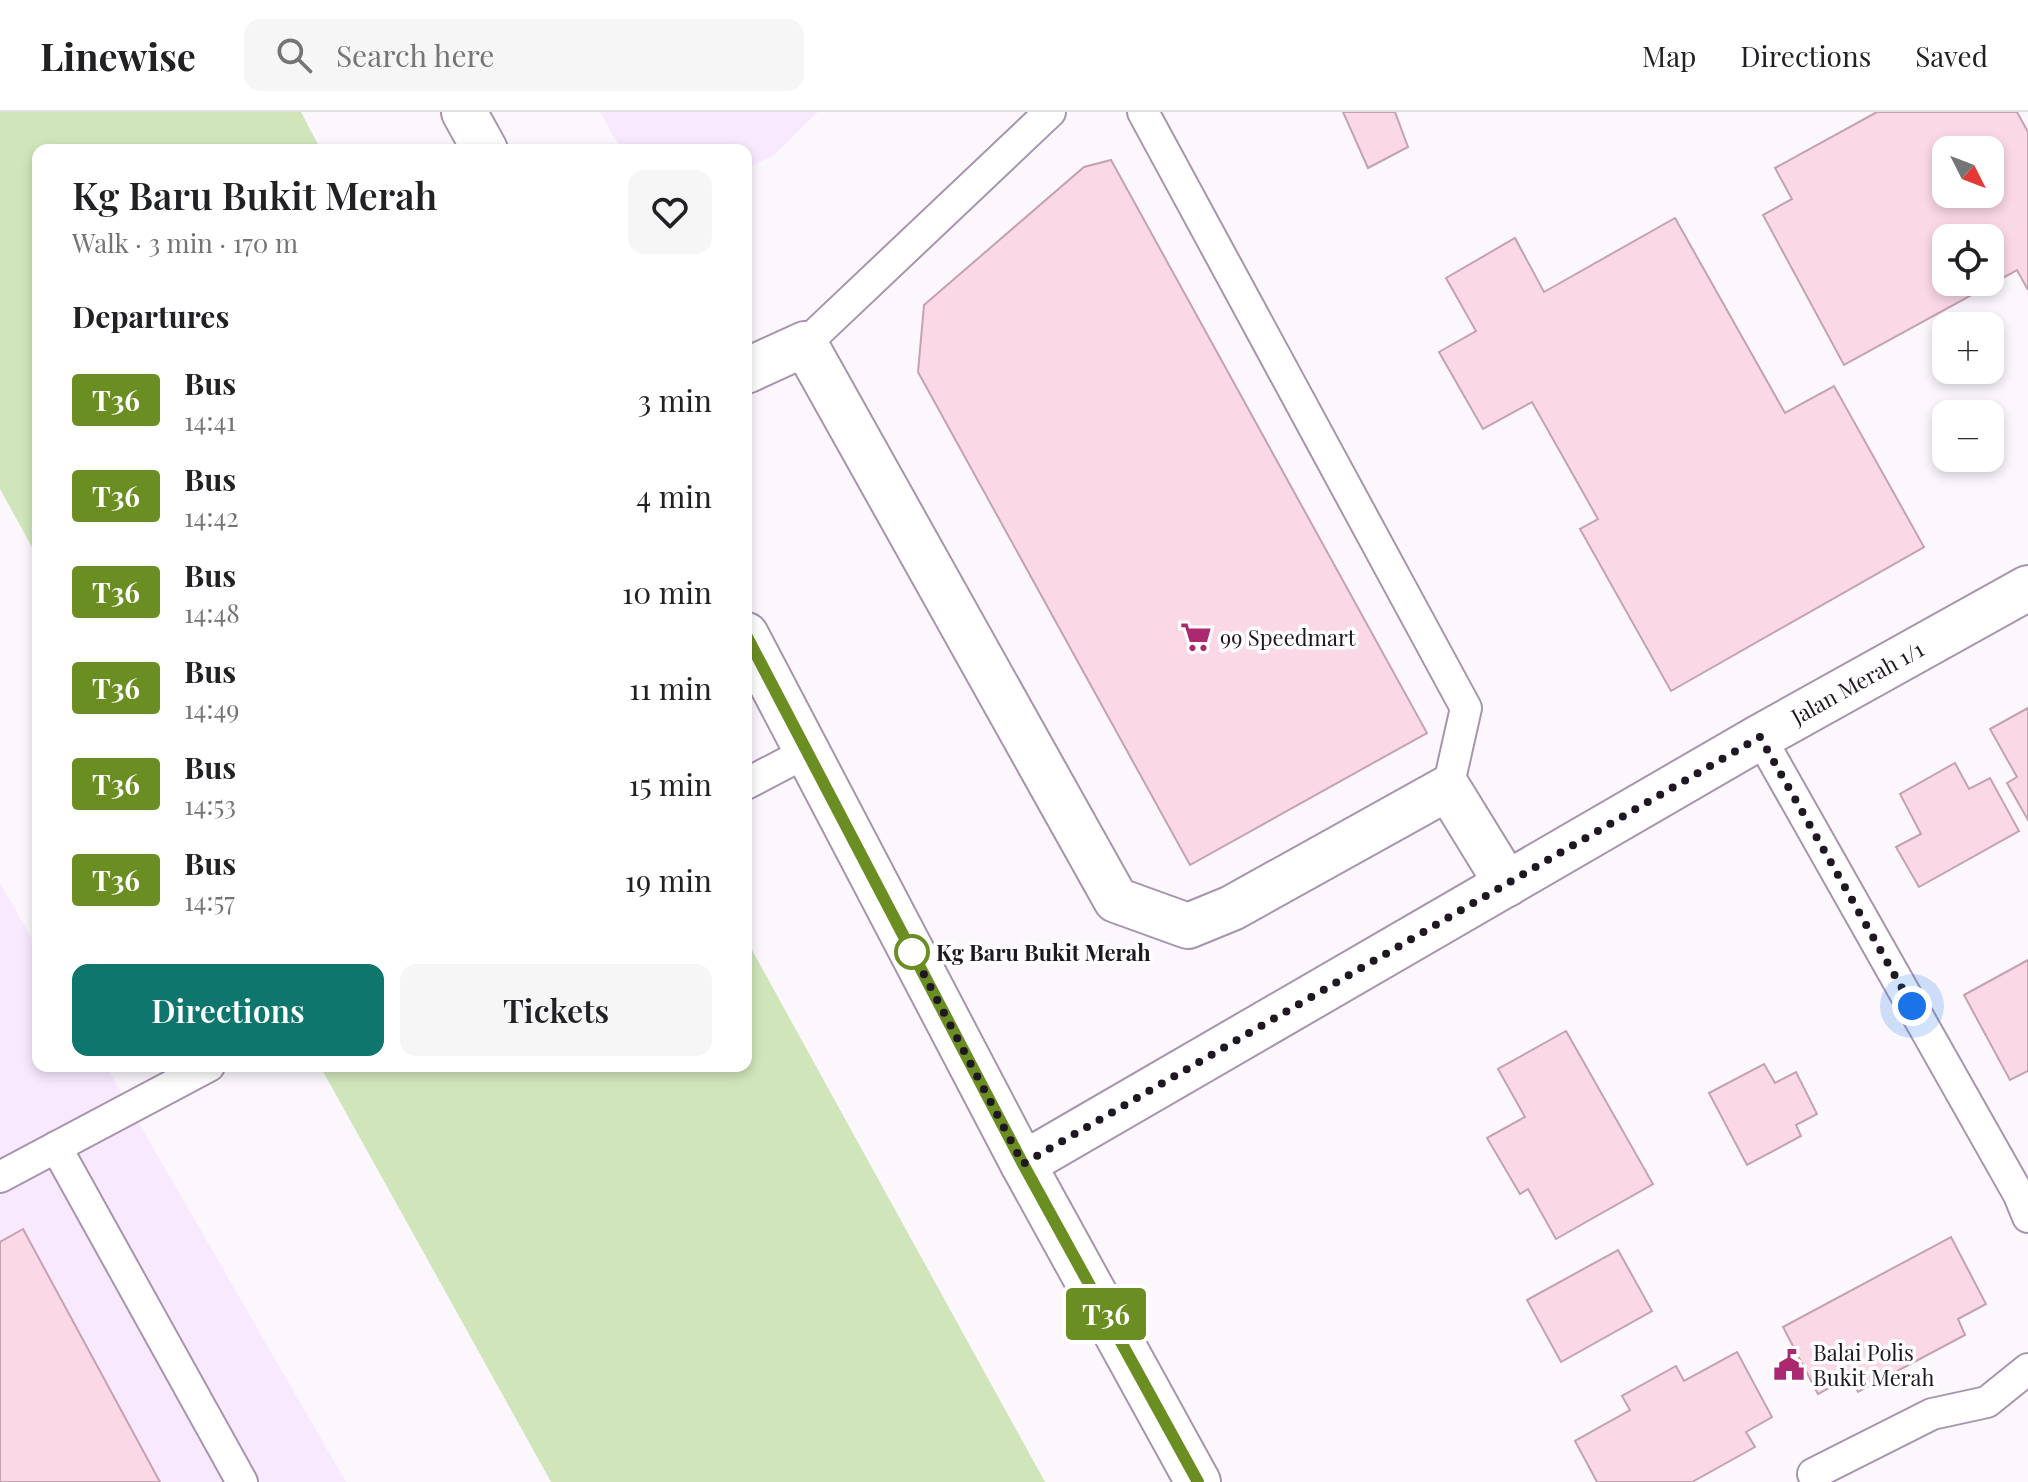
<!DOCTYPE html>
<meta charset="utf-8">
<style>
:root{--surface:#fff;--page:#f6f6f6;--text:#202124;--muted:#757577;--line:#e0e0e0;--accent:#0f766e}
body{margin:0;font-family:"Playfair Display",serif;background:var(--page);color:var(--text);height:100vh;display:flex;flex-direction:column;font-size:30px;white-space:nowrap}
*{box-sizing:border-box;margin:0}
p{font-size:26px;color:var(--muted)}
.icon{flex:none;width:44px;height:44px;fill:none;stroke:currentColor;stroke-width:2;stroke-linecap:round;stroke-linejoin:round}
.map{position:relative;flex:1;overflow:hidden}
.sheet{position:absolute;left:32px;top:32px;width:720px;height:928px;display:flex;flex-direction:column;background:var(--surface);border-radius:16px;box-shadow:0 4px 12px #0003}
.sheet>*{flex:none}
.badge{padding:0 16px;border-radius:6px;font-size:28px;line-height:52px}
.needle{width:52px;rotate:132deg}
.controls{position:absolute;left:1932px;top:24px;display:grid;gap:16px}
.controls a{display:grid;place-items:center;width:72px;height:72px;border-radius:16px;background:var(--surface);box-shadow:0 4px 12px #0003;font-size:40px}
.you{position:absolute;width:40px;height:40px;margin:-20px;border:6px solid #fff;border-radius:50%;background:#1a73e8;box-shadow:0 0 0 12px #1a73e833}
.map>.badge{position:absolute;translate:-50% -50%;box-shadow:0 0 0 4px #fff}
h2{padding:0 40px;font-size:30px;line-height:72px}
.round{display:grid;place-items:center;flex:none;width:84px;height:84px;border-radius:16px;background:var(--page)}
.summary{display:flex;align-items:center;justify-content:space-between;height:136px;padding:0 40px}
h1{font-size:38px;font-weight:600;line-height:60px}
.cta{display:flex;gap:16px;margin-top:auto;padding:16px 40px}
.cta a{flex:1;height:92px;border-radius:16px;background:var(--accent);color:#fff;font-size:32px;font-weight:600;line-height:92px;text-align:center}
.cta a+a{background:var(--page);color:var(--text)}
ul{padding:0;list-style:none}
li{display:flex;align-items:center;gap:24px;height:96px;padding:0 40px}
li div{flex:1}
li b{display:block;font-size:30px}
li em{font-style:normal}
li .badge{min-width:88px;font-weight:700;text-align:center}
header{display:flex;align-items:center;gap:48px;box-sizing:border-box;height:112px;padding:0 40px;background:var(--surface);border-bottom:2px solid var(--line)}
header strong{font-size:38px}
nav{display:flex;gap:44px;margin-inline-start:auto;font-size:28px}
.search{width:560px;height:72px;background:var(--page);display:flex;align-items:center;gap:20px;box-sizing:border-box;padding:0 28px;border-radius:16px;color:var(--muted);font-size:30px}
.map>svg:first-child{display:block}
</style>
<header>
<strong>Linewise</strong>
<div class="search"><svg class="icon" aria-label="search" viewBox="0 0 24 24"><circle cx="10" cy="10" r="6"/><path d="M15 15l6 6"/></svg>Search here</div>
<nav><a>Map</a><a>Directions</a><a>Saved</a></nav>
</header>
<div class="map">
<svg width="2028" height="1370" viewBox="0 0 2028 1370">
<rect width="100%" height="100%" fill="#fbf7fd"/>
<g fill="#f9e9fe">
<polygon points="600,0 818,0 774,43 746,56 746,38 621,38"/>
<polygon points="0,771 38,837 38,954 106,954 346,1370 0,1370"/>
</g>
<g fill="#d0e6ba">
<polygon points="0,0 301,0 321,38 38,38 38,446 0,377"/>
<polygon points="746,827 1045,1370 551,1370 320,954 746,954"/>
</g>
<g fill="#fbd8e6" stroke="#c4a2b0" stroke-width="2" fill-rule="evenodd">
<polygon points="1343,0 1395,0 1408,35 1368,56"/>
<path d="M1877,0H2017L2028,20V178L2017,158L1844,253L1763,103L1792,87L1775,56ZM1946,38H1990V82H1946ZM1946,126H1990V170H1946Z"/>
<polygon points="1111,48 1427,621 1190,753 918,260 924,193 1084,55"/>
<polygon points="1675,106 1785,301 1834,274 1924,435 1671,579 1580,417 1598,407 1532,290 1483,317 1439,240 1476,219 1446,166 1515,126 1544,180"/>
<polygon points="2028,596 2028,708 2007,671 2017,665 1990,617"/>
<polygon points="1955,651 1969,677 1990,666 2019,719 1919,775 1896,735 1921,722 1900,682"/>
<polygon points="2028,848 2028,959 2010,968 1964,883"/>
<polygon points="1566,919 1653,1072 1556,1127 1528,1077 1520,1082 1487,1026 1525,1005 1498,957"/>
<polygon points="1764,952 1775,971 1796,960 1817,1002 1796,1013 1801,1024 1747,1053 1709,981"/>
<polygon points="23,1117 160,1370 0,1370 0,1130"/>
<polygon points="1951,1125 1986,1192 1958,1207 1965,1223 1858,1280 1850,1264 1818,1282 1783,1215"/>
<polygon points="1618,1138 1652,1199 1561,1250 1527,1188"/>
<polygon points="1737,1240 1772,1305 1746,1320 1755,1335 1692,1370 1597,1370 1575,1329 1630,1298 1622,1284 1676,1254 1684,1269"/>
</g>
<g fill="none" stroke-linecap="round" stroke-linejoin="round">
<defs>
<g id="lane">
<polyline points="1143,0 1466,596 1448,676"/>
<polyline points="805,232 1050,0"/>
<polyline points="1760,625 2019,1083 2028,1105"/>
<polyline points="746,672 807,640"/>
<polyline points="56,1035 242,1370"/>
<polyline points="0,1065 209,954"/>
<polyline points="1813,1362 1932,1302 1987,1290 2028,1257"/>
</g>
<g id="street">
<polyline points="746,259 805,232 1116,788 1188,814 1232,796 1448,676 1507,772"/>
<polyline points="1023,1052 1760,625 2028,476"/>
</g>
<g id="primary">
<polyline points="464,0 485,38"/>
<polyline points="746,523 1023,1052 1198,1370"/>
</g>
</defs>
<use href="#lane" stroke="#a894ae" stroke-width="34"/>
<use href="#street" stroke="#a894ae" stroke-width="48"/>
<use href="#primary" stroke="#a894ae" stroke-width="48"/>
<use href="#lane" stroke="#fff" stroke-width="30"/>
<use href="#street" stroke="#fff" stroke-width="44"/>
<use href="#primary" stroke="#fff" stroke-width="44"/>
</g>
<g fill="none" stroke-linecap="round" stroke-linejoin="round">
<defs>
<polyline id="line" points="746,523 1023,1052 1198,1370"/>
</defs>
<use href="#line" stroke="#fff" stroke-width="18"/>
<use href="#line" stroke="#6b8e23" stroke-width="12"/>
<polyline stroke="#1f1721" stroke-width="8" stroke-dasharray="0 14.4" points="912,840 908,832 1023,1052 1760,625 1912,894"/>
</g>
<defs>
<symbol id="supermarket-bare" viewBox="-9 -9 18 18"><path d="M-6-5.5h2.5l.6 2H6L4.5 2H-2.5L-4.4-4H-6ZM-1.5 3.2a1.3 1.3 0 1 0 .1 0ZM3 3.2a1.3 1.3 0 1 0 .1 0Z" fill="#ac2871" stroke="#fff" stroke-width="2.5" paint-order="stroke"/></symbol>
<symbol id="civic-bare" viewBox="-9 -9 18 18"><path d="M-.6-6.5H3V-4.5H.6V-3L4-1V1h2V6H-6V1h2V-1L-.6-3ZM-1.2 2.5V6h2.4V2.5Z" fill="#ac2871" stroke="#fff" stroke-width="2.5" paint-order="stroke"/></symbol>
</defs>
<g fill-rule="evenodd">
<use href="#supermarket-bare" x="1174" y="503" width="44" height="44"/>
<use href="#civic-bare" x="1767" y="1231" width="44" height="44"/>
</g>
<circle fill="#fff" stroke="#6b8e23" stroke-width="4" cx="912" cy="840" r="16"/>
<g text-anchor="middle" dominant-baseline="central" stroke-width="7" stroke-linejoin="round" paint-order="stroke">
<g font-size="22" fill="#1f1721" stroke="#fff" text-anchor="start">
<text x="1220" y="525">99 Speedmart</text>
<text x="1813" y="1240">Balai Polis<tspan x="1813" dy="25">Bukit Merah</tspan></text>
</g>
<g font-size="22" fill="#1f1721" stroke="#fff">
<text transform="translate(1857 570) rotate(-29)">Jalan Merah 1/1</text>
</g>
<g font-size="22" font-weight="bold" fill="#1f1721" stroke="#fff" text-anchor="start">
<text x="936" y="840">Kg Baru Bukit Merah</text>
</g>
</g>
</svg>
<div class="controls">
<a><svg class="needle" viewBox="-14 -14 28 28"><path d="M0-13l5 13h-10z" fill="#e53935"/><path d="M0 13l5-13h-10z" fill="#757577"/></svg></a>
<a><svg class="icon" aria-label="locate" viewBox="0 0 24 24"><circle cx="12" cy="12" r="6"/><path d="M12 2v4M12 18v4M2 12h4M18 12h4"/></svg></a>
<a>+</a>
<a>−</a>
</div>
<div class="you" style="left:1912px;top:894px"></div>
<b class="badge" style="left:1106px;top:1202px;background:#6b8e23;color:#fff">T36</b>
<section class="sheet">
<div class="summary"><div><h1>Kg Baru Bukit Merah</h1><p>Walk · 3 min · 170 m</p></div><a class="round"><svg class="icon" aria-label="heart" viewBox="0 0 24 24"><path d="M12 20l-8-8c-3-5 5-10 8-4 3-6 11-1 8 4z"/></svg></a></div>
<h2>Departures</h2>
<ul>
<li><span class="badge" style="background:#6b8e23;color:#fff">T36</span><div><b>Bus</b><p>14:41</p></div><em>3 min</em></li>
<li><span class="badge" style="background:#6b8e23;color:#fff">T36</span><div><b>Bus</b><p>14:42</p></div><em>4 min</em></li>
<li><span class="badge" style="background:#6b8e23;color:#fff">T36</span><div><b>Bus</b><p>14:48</p></div><em>10 min</em></li>
<li><span class="badge" style="background:#6b8e23;color:#fff">T36</span><div><b>Bus</b><p>14:49</p></div><em>11 min</em></li>
<li><span class="badge" style="background:#6b8e23;color:#fff">T36</span><div><b>Bus</b><p>14:53</p></div><em>15 min</em></li>
<li><span class="badge" style="background:#6b8e23;color:#fff">T36</span><div><b>Bus</b><p>14:57</p></div><em>19 min</em></li>
</ul>
<div class="cta"><a>Directions</a><a>Tickets</a></div>
</section>
</div>
